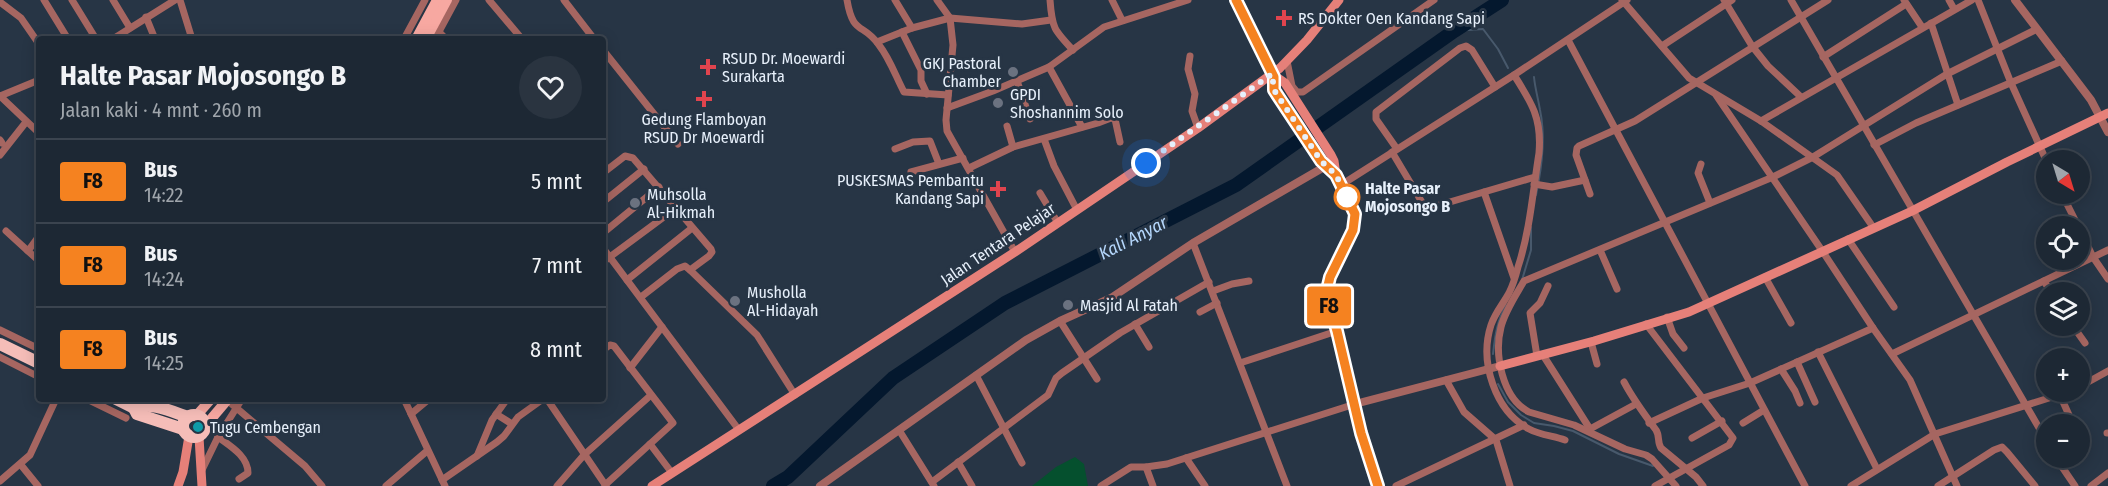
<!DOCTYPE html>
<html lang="id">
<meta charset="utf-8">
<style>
:root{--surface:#1d2834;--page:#2a3440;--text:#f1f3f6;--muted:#a0a6ac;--line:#3b444f}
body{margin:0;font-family:"Fira Sans Condensed",sans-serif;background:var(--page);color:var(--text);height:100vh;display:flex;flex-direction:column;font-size:22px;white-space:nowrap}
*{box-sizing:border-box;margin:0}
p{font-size:20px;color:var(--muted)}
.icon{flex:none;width:33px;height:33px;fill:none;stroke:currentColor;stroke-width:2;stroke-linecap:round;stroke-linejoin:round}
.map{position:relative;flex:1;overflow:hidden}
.panel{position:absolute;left:36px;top:36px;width:570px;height:366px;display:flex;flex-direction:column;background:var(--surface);border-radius:6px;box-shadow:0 3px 15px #0003,0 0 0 2px var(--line)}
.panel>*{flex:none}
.badge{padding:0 12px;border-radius:4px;font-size:21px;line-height:39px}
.needle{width:39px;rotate:142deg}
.fabs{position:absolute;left:2036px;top:150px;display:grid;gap:12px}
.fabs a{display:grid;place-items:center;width:54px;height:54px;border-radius:50%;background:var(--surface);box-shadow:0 3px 15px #0003,0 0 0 2px var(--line);font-size:30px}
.you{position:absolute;width:30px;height:30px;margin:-15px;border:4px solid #fff;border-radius:50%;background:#1a73e8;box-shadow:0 0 0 9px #1a73e833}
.map>.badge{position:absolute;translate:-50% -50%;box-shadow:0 0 0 3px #fff}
.round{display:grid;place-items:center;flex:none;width:63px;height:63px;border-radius:32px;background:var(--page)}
.headline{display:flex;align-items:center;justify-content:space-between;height:102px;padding:0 24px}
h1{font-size:28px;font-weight:700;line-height:45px}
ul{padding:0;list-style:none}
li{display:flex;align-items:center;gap:18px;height:84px;padding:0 24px;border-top:2px solid var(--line)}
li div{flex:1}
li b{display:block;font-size:22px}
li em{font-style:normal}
li .badge{min-width:66px;font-weight:700;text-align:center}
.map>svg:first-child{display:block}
</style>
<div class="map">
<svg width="2108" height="486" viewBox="0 0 2108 486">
<rect width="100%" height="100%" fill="#273545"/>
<polygon fill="#05502e" points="1075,457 1084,464 1088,486 1032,486 1056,467"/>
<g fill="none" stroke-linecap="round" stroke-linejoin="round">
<g stroke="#48596c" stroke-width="2">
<polyline points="1454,31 1483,29 1498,49 1508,68"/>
<path d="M1534,77C1535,88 1538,98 1540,110C1546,138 1542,167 1536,195"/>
<polyline points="1522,280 1531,250 1531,227"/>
<path d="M1493,354C1495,336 1497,321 1506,305"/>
<polyline points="1498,384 1508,402 1521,415 1534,423 1554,426 1573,431 1619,454 1653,466"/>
</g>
<polyline stroke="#04182e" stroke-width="14" points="773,486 788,477 893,378 1005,303 1236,185 1454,31 1502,0"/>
<g stroke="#a66661" stroke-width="7">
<polyline points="44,0 68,39"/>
<polyline points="72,0 96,39"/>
<polyline points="113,0 130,28"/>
<polyline points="180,0 192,39"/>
<polyline points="489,0 522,39"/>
<polyline points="564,0 594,39"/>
<path d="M847,0C853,36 863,22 879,45C890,59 896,77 904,92L948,95"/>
<polyline points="895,0 912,28"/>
<polyline points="937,0 950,18 953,45 946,120 947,131 1015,252"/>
<path d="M1050,0C1052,28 1054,30 1073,50"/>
<polyline points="1112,0 1122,20"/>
<polyline points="1622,0 1689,78 1761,121 1837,175 1873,227"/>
<polyline points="1724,0 1752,46 1768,66 1801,97"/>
<polyline points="1791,0 2046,440"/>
<polyline points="1904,0 1922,27"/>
<polyline points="1949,0 1954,9"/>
<polyline points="1978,0 2011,83 2046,160"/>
<polyline points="0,2 21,18 39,44"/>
<polyline points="146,17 155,39"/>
<polyline points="1931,23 1958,105"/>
<polyline points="437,30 446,39"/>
<polyline points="902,32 921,70 921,81 927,94"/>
<polyline points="113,39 175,0"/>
<polyline points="404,39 425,0"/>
<polyline points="435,39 456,0"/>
<polyline points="1568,40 1805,486"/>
<polyline points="877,42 912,28 950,18 1022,24 1051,20"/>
<polyline points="1662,46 1732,0"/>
<polyline points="603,50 678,144"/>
<polyline points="1190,56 1188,69 1195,94 1192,111 1198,128"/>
<polyline points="1823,57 1906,4"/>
<polyline points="1287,61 1292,86 1297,92 1303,92 1434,0"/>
<polyline points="1049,67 1082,127"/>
<path d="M1514,75C1532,103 1542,119 1539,153C1533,190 1530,231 1518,267C1516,275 1513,285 1509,293C1503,304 1495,313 1491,325C1479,362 1495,411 1529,429C1540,435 1554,436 1565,440"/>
<polyline points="1017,81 1030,119"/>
<polyline points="1716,95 1823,252 1873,328 1910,380 1957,486"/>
<polyline points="0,96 39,133"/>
<polyline points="0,96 39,80"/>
<polyline points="947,108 993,91 1049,67 1104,27 1188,0"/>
<polyline points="1761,121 1972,0"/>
<polyline points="1007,126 1013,147"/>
<polyline points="1044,139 1054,166 1077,210"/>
<polyline points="0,140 2,143"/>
<polyline points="1874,145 1916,123 2062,61"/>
<polyline points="895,149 913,142 930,141 939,164"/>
<polyline points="1397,149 1376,119 1376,112 1460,48 1466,46 1472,50 1495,87"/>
<polyline points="1392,152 1426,209 1535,177"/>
<polyline points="0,155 26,122"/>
<polyline points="1701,164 1698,173 1710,203"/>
<polyline points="969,168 1013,147 1098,123 1111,118 1115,119 1120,142"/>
<polyline points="911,172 963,158"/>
<polyline points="603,173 625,156 633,158 711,249 712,252 709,256 690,270 685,266 677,269 641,297"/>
<polyline points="1534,184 1552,187 1585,180"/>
<polyline points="1341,185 1514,75 1627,0"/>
<polyline points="1484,192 1514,278"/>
<polyline points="1040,193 1058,223"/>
<polyline points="1590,194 1576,155 1577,148 1579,146 1635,121 1828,0"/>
<polyline points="2062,194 2078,226"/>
<polyline points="603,202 644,169"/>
<polyline points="2079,228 2093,257 2108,279"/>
<polyline points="6,231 39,261"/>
<polyline points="603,233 659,187"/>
<polyline points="1848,239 1894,307"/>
<polyline points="1193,243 1287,486"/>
<polyline points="603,248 739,430"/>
<polyline points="1600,250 1617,289"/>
<polyline points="28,251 39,236"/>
<polyline points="603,262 676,208"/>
<polyline points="690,270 757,335 795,395"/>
<polyline points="1765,277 1791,323"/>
<polyline points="627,280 692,228"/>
<polyline points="2044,281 2051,292"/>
<polyline points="1213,291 1232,284 1249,281"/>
<polyline points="1200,312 1217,303"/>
<polyline points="1667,317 1673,334 1684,348"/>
<polyline points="1060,321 1097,379"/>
<polyline points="1135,324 1149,347"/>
<polyline points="1646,324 1733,438 1729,445 1655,486"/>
<polyline points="2073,326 2085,343"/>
<polyline points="0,330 39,349"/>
<polyline points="1591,342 1597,364"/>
<polyline points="603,350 610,345 614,346 673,423 605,485"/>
<polyline points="1818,352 1877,469"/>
<polyline points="1892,354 2108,250"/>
<polyline points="1543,355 1590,429 1588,430"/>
<polyline points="1537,356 1530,313 1540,303 1548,286"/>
<polyline points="0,357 39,377"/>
<polyline points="1797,362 1815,402"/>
<polyline points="1240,363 1337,331"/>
<polyline points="630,368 662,327"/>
<polyline points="1781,369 1795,391 1800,403"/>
<polyline points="976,375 1022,463"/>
<polyline points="1446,380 1464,412 1496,440 1510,486"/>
<path d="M1624,382C1633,399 1644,414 1656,430C1660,436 1657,442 1661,448L1696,477L1703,486"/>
<polyline points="2079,387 2108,371"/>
<polyline points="2060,395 2073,424"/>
<polyline points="87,399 126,418"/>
<polyline points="152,399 159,399"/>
<polyline points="404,399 445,486"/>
<polyline points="478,399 479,400"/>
<polyline points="547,399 606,486"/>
<polyline points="227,400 305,466 322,486"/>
<polyline points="411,414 429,399"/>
<polyline points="496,414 512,424"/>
<polyline points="1649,423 1703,398 1750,383 1873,328"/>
<polyline points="1743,423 1764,410"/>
<polyline points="1590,429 1636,404"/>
<polyline points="899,430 934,486"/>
<polyline points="2107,433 2108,433"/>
<path d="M218,437C230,446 248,456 248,473L239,479"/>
<polyline points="1692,438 1722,421"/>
<polyline points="650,444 672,473"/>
<polyline points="477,456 492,420 507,399"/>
<polyline points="1186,458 1205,486"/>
<polyline points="2056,458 2075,486"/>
<polyline points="958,462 972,486"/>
<polyline points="21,465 38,486"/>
<polyline points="1146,467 1153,486"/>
<polyline points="202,470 218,437 242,399"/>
<polyline points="442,480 497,442 504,436 518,417 543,399"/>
<polyline points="0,481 30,455 56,399"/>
<polyline points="932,482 1048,395 1056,378 1062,373 1120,333 1209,282"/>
<polyline points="386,486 427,451"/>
<polyline points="557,486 584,455 651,395"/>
<polyline points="1101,486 1131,467 1146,467 1167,464 1355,404"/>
<polyline points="1396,486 1524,425"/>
<path d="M1676,486L1652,459L1646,455L1625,449L1574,425L1529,412C1502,398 1494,354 1501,327C1505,311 1516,295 1524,281L1773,177L1813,157L1947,74L2037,29"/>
<polyline points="1851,486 1935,434 2068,392"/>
<polyline points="1938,486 1994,450 2002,447 2007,452 2035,486"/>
<polyline points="2091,486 2108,473"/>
</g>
<g stroke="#a66661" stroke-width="8">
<polyline points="2015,0 2091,100 2108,132"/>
<polyline points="1355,404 1500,366"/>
<polyline points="820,486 1026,340 1060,321 1111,298 1193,243 1331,163"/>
</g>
<g stroke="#e68079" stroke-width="9">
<polyline points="1236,0 1272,74 1285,83 1331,155 1334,161 1336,175 1355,214 1353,230 1330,277 1326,294 1337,331 1361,433 1378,486"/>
<polyline points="1274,77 1274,90 1321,161 1336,175"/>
<polyline points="1500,366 1594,341 1689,312 1912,211 2007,162 2108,113"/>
<polyline points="199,437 202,486"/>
<polyline points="178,486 183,472 189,436"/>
<polyline points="652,486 1015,252 1198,128 1280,68 1307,40 1339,0"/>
</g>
<g stroke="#f7a8a1" stroke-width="10">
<polyline points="416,39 437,0"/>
<polyline points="426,39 447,0"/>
<polyline points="197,415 211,399"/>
<polyline points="206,425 228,399"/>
</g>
<g stroke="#f5bdb8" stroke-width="12">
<polyline points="0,344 39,363"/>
<path d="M116,399L134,408C149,401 173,412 188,417"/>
<polyline points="134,408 137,414 183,429"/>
<circle cx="194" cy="426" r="11"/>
</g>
</g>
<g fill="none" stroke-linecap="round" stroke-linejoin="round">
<defs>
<polyline id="line" points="1236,0 1274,77 1274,90 1321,161 1336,175 1355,214 1353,230 1330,277 1326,294 1337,331 1361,433 1378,486"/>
</defs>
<use href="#line" stroke="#fff" stroke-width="14"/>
<use href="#line" stroke="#f58220" stroke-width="9"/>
<polyline stroke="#e7f0fb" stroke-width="6" stroke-dasharray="0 10.8" points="1146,163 1272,74 1274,90 1321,161 1336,175 1347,197"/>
</g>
<g fill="#e0444e" stroke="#273545" stroke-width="2">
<path d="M1281 9h6v6h6v6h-6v6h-6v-6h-6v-6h6z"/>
<path d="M705 58h6v6h6v6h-6v6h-6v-6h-6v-6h6z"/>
<path d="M701 90h6v6h6v6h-6v6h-6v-6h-6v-6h6z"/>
<path d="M995 180h6v6h6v6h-6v6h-6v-6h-6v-6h6z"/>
</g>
<g fill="#6b7280" stroke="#273545" stroke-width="2">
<circle cx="1013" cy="72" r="6"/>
<circle cx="998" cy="103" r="6"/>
<circle cx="635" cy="203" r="6"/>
<circle cx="735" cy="301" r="6"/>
<circle cx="1068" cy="305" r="6"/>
</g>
<circle fill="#fff" stroke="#f58220" stroke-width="3" cx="1347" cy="197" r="12"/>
<circle fill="#0f9aa8" stroke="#273545" stroke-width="2" cx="198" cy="427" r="6"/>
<g text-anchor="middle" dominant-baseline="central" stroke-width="6" stroke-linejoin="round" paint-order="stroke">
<g font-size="16" fill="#e7f0fb" stroke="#273545" text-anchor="start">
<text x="1298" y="18">RS Dokter Oen Kandang Sapi</text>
<text x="722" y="58">RSUD Dr. Moewardi<tspan x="722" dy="18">Surakarta</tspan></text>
<text x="1001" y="63" text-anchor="end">GKJ Pastoral<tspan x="1001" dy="18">Chamber</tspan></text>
<text x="1010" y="94">GPDI<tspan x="1010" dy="18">Shoshannim Solo</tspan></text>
<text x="704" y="119" text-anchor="middle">Gedung Flamboyan<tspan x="704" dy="18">RSUD Dr Moewardi</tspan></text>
<text x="984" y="180" text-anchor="end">PUSKESMAS Pembantu<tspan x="984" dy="18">Kandang Sapi</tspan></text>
<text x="647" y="194">Muhsolla<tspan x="647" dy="18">Al-Hikmah</tspan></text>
<text x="747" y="292">Musholla<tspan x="747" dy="18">Al-Hidayah</tspan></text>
<text x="1080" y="305">Masjid Al Fatah</text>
<text x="210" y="427">Tugu Cembengan</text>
</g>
<g font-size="16" font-weight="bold" fill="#e7f0fb" stroke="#273545" text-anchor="start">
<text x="1365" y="188">Halte Pasar<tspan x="1365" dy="18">Mojosongo B</tspan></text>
</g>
<g font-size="16" fill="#e7f0fb" stroke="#273545">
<text transform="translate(998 244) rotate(-34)">Jalan Tentara Pelajar</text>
</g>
<g font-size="18" font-style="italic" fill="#b5d7fc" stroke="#273545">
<text transform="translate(1133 238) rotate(-27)">Kali Anyar</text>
</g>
</g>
</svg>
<div class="fabs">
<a><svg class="needle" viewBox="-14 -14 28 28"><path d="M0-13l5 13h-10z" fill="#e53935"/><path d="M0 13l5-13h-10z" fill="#a0a6ac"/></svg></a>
<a><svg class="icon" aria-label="locate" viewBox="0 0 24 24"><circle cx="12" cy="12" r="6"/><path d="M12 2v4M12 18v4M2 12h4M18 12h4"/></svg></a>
<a><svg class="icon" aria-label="layers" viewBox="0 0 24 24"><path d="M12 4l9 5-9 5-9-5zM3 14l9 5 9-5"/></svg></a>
<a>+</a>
<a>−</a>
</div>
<div class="you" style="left:1146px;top:163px"></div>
<b class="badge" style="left:1329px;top:306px;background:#f58220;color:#111">F8</b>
<section class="panel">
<div class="headline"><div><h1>Halte Pasar Mojosongo B</h1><p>Jalan kaki · 4 mnt · 260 m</p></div><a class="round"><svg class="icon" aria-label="heart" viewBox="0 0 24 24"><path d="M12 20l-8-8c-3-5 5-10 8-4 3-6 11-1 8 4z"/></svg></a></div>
<ul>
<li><span class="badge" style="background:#f58220;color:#111">F8</span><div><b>Bus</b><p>14:22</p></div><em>5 mnt</em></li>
<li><span class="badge" style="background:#f58220;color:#111">F8</span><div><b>Bus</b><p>14:24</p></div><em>7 mnt</em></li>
<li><span class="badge" style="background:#f58220;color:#111">F8</span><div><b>Bus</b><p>14:25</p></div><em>8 mnt</em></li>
</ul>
</section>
</div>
